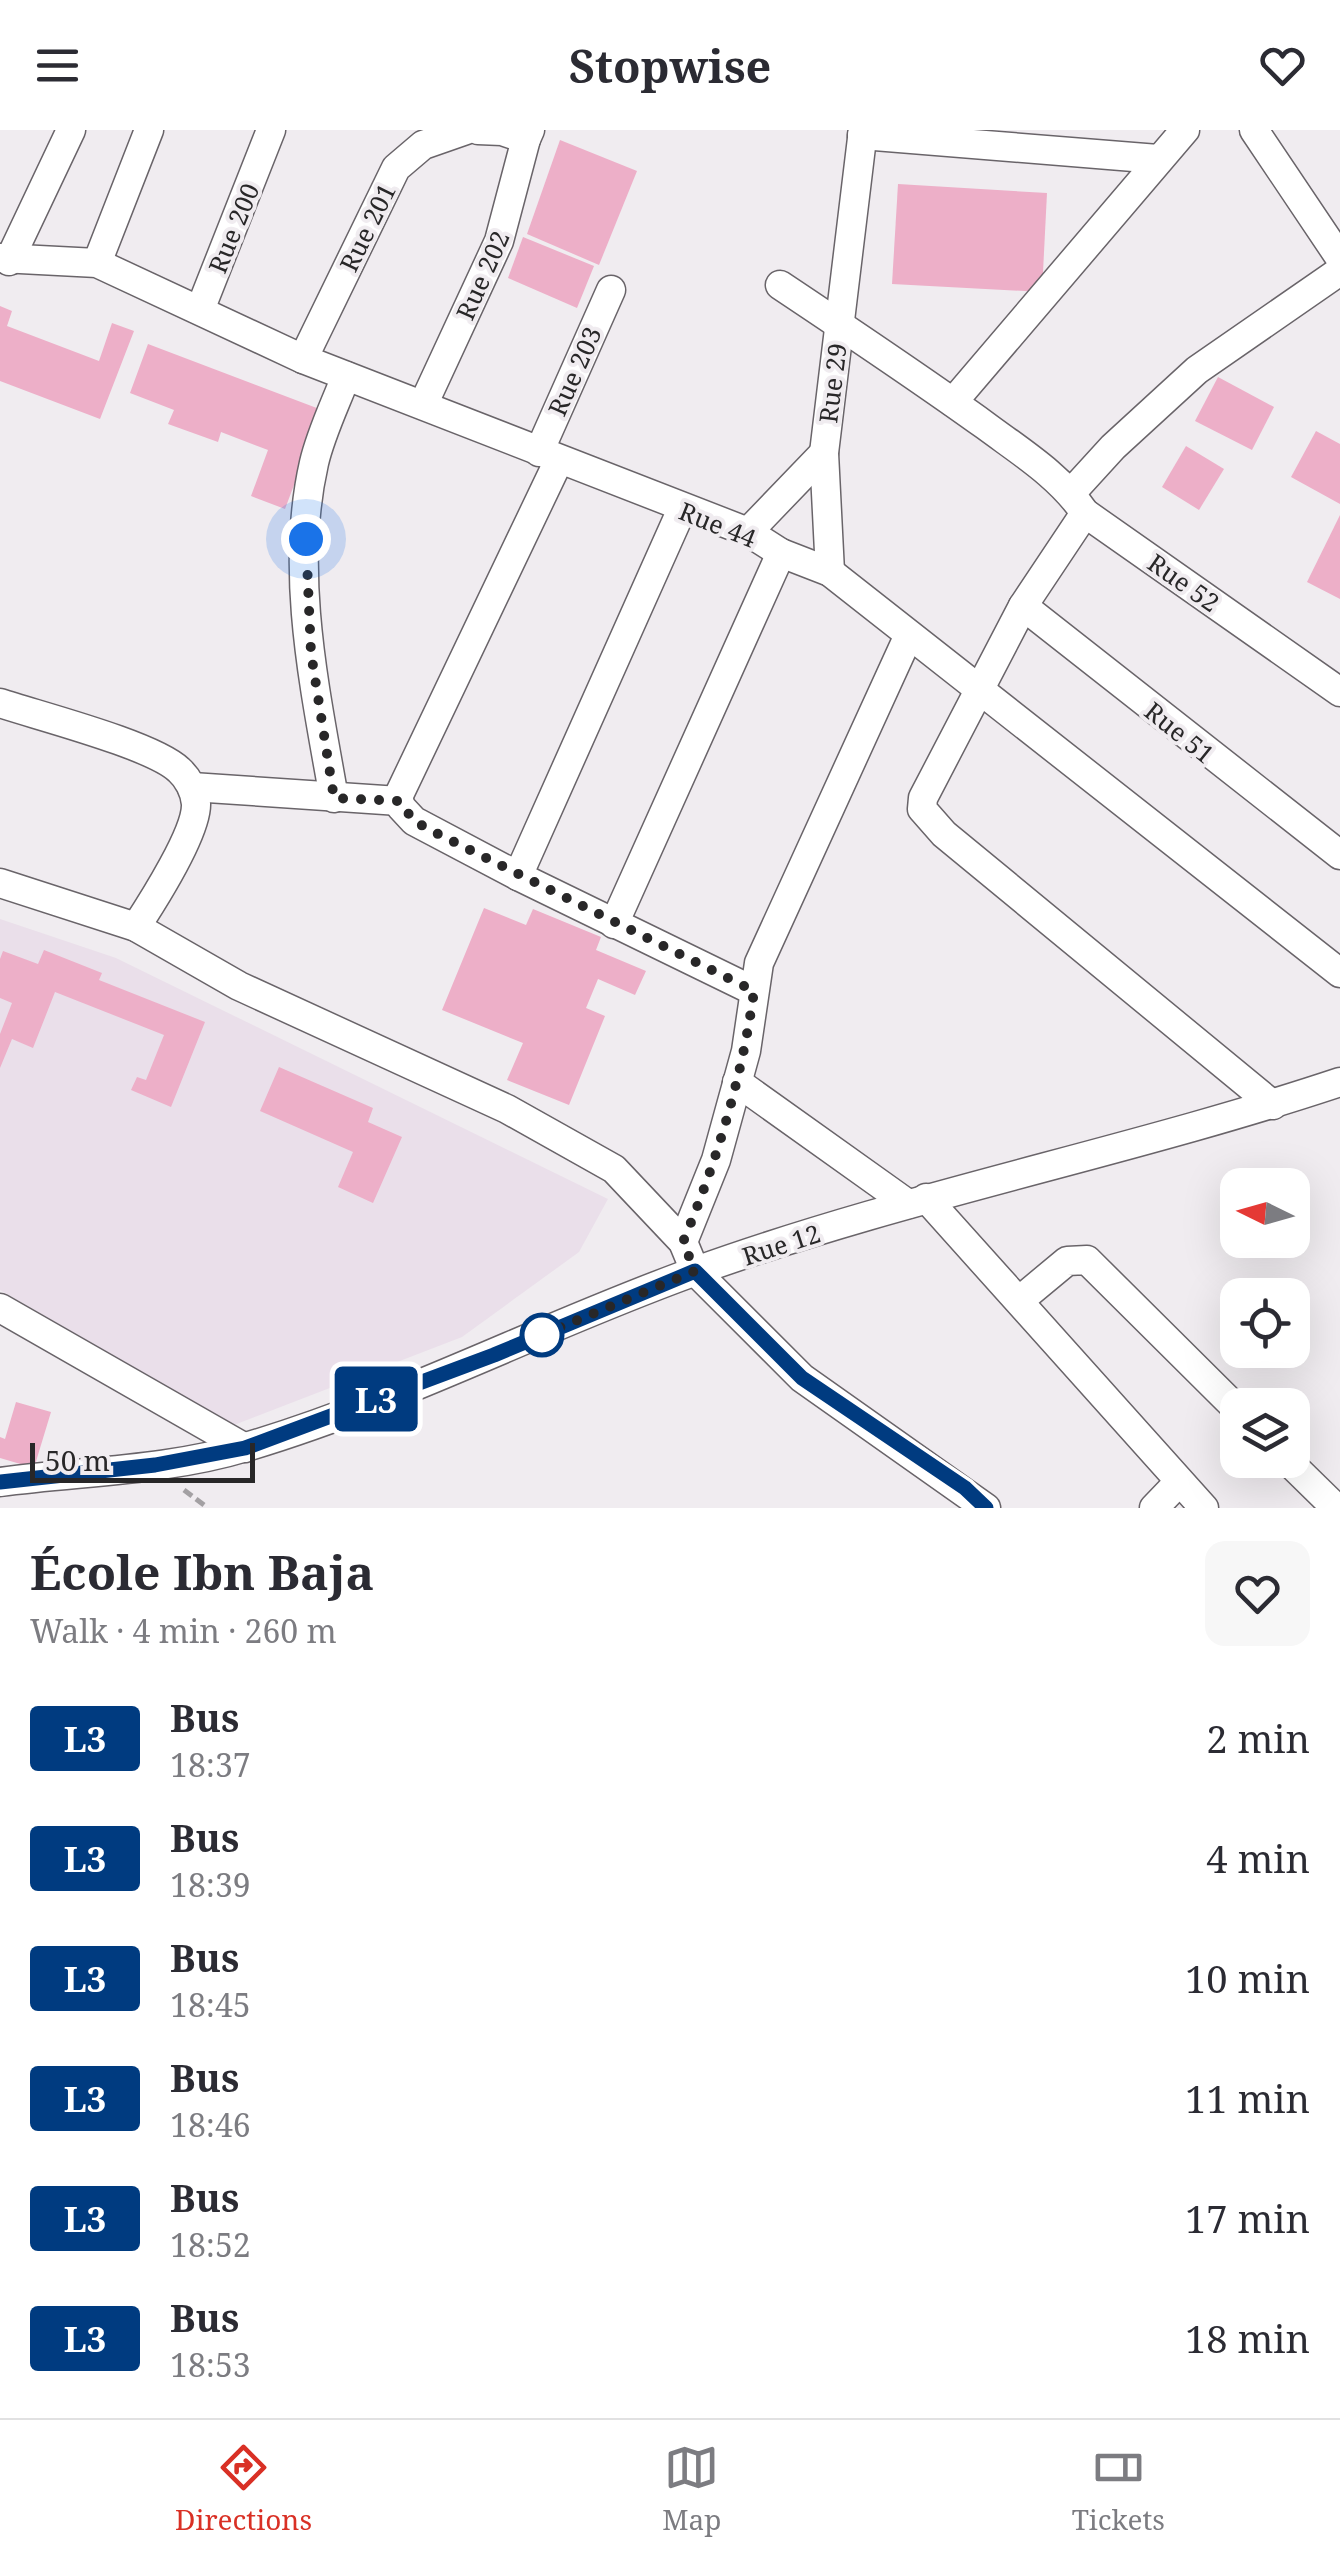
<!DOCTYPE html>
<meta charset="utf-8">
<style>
:root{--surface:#fff;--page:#f7f7f7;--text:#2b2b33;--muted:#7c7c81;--line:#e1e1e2;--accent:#d93025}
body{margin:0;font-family:"Noto Serif",serif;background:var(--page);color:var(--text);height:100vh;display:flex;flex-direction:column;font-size:38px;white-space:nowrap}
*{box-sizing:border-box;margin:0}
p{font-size:32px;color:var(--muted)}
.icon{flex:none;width:55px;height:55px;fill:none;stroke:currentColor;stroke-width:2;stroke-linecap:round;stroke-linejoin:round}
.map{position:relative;height:1378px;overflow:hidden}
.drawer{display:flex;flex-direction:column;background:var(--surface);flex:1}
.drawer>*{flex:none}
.badge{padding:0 20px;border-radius:8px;font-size:35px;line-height:65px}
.needle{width:65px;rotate:275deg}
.tools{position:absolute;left:1220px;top:1038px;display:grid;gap:20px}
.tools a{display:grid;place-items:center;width:90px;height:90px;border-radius:20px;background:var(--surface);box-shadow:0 10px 40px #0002;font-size:50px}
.scale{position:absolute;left:30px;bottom:25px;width:225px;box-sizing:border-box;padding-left:10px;border:5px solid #282728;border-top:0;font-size:28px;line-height:35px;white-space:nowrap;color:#282728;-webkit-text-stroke:8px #f0ecf0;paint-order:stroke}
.you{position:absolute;width:50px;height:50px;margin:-25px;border:8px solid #fff;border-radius:50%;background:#1a73e8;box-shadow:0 0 0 15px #1a73e833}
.map>.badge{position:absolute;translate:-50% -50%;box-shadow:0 0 0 5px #fff}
.round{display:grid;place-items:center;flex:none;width:105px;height:105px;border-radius:20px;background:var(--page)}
.overview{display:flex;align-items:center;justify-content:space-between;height:170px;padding:0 30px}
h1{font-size:48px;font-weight:700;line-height:75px}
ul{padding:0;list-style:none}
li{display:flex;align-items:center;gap:30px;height:120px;padding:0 30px}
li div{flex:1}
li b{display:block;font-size:38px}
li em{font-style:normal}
li .badge{min-width:110px;font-weight:700;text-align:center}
header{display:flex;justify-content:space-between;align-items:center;height:130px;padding:0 30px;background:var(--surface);font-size:45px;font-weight:700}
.menu{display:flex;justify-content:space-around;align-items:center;height:140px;border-top:2px solid var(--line);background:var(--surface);font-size:28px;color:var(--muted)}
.menu a{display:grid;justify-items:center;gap:5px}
.menu .current{color:var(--accent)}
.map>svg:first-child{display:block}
</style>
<header><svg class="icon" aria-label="menu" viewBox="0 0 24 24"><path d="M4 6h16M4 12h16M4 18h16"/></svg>Stopwise<svg class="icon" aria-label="heart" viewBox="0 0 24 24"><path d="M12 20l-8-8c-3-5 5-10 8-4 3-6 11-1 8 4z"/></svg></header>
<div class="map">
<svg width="1340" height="1378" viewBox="0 0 1340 1378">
<rect width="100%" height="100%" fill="#f0ecf0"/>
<polygon fill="#eadfea" points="0,789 116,828 608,1069 579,1122 462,1207 234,1295 0,1160"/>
<g fill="#edafc8">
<polygon points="560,10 637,41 599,135 527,104"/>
<polygon points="898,54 1047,63 1042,162 892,154"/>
<polygon points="523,107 594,136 577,178 508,148"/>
<polygon points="0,176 12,181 7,196 99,231 112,193 134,201 100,289 0,251"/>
<polygon points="148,214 322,280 285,379 251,366 268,320 221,302 218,312 168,294 174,280 130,263"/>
<polygon points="1218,247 1274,277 1252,320 1195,291"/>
<polygon points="1316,301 1340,314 1340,374 1291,347"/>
<polygon points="1186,316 1224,339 1199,380 1162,357"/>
<polygon points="1340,385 1340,469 1307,452"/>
<polygon points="484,778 526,795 533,779 601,807 596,820 646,841 635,865 598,849 586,878 605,886 569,975 507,950 523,913 442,880"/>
<polygon points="44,820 102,843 99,850 205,892 171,977 131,960 137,947 146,950 164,905 55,862 33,918 12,909 0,938 0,904 12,873 0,868 0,829 3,821 38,834"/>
<polygon points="279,937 373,978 368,992 402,1007 373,1073 338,1057 353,1022 260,981"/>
<polygon points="16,1272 51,1282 34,1338 0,1328 0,1307 5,1309"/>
</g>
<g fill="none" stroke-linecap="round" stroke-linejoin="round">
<defs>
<g id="minor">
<polyline points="478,0 502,1 526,9 530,0"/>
<polyline points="1254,0 1340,128"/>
<polyline points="862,5 1158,29"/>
<polyline points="0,128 97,133 303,229 748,402 781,423 830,442 1340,843"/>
<polyline points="9,131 71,0"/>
<polyline points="97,133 149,0"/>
<path d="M780,155C849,201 918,247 986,296C1021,322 1060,346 1085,383L1340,562"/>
<polyline points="200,180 271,0"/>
<polyline points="303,229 396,38 423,15 466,0"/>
<polyline points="953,272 1185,0"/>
<polyline points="423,275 499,111 526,9"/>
<polyline points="539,322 611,160"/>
<polyline points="559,330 398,667 401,677 414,691 518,746 682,379"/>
<polyline points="1071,363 1113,317 1197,240 1340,141"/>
<polyline points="1085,383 1023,476 923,668 922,679 944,704 1273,975"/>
<polyline points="748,402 824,323"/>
<polyline points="830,442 824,323 863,0"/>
<polyline points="1023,476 1340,725"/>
<path d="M0,573C39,586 153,615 179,640C188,648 195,661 196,674C197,702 153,771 136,797"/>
<polyline points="192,657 399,671"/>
<path d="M334,668C315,559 289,442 314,333C321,303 335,275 346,246"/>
<polyline points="518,746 754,861"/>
<polyline points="0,753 136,797 239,856 507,979 614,1039 683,1112 695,1141 802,1248 986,1378"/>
<polyline points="614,794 781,423"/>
<polyline points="737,952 908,1074"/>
<polyline points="926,1068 1204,1378"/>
<polyline points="683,1112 716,1030 746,921 759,833 908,507"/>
<polyline points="1020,1170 1067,1131 1087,1130 1238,1280"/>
<polyline points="0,1178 245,1318"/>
<polyline points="1287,1330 1336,1378"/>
<path d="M0,1352C82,1341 167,1341 246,1317C401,1271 545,1195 696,1141C907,1065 1127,1023 1340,952"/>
<polyline points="1154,1378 1178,1353"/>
</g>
</defs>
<use href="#minor" stroke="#696469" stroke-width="31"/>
<polyline stroke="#a3a0a3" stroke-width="5" stroke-dasharray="10 5" stroke-linecap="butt" points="184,1360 208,1378"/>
<use href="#minor" stroke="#fff" stroke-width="28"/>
</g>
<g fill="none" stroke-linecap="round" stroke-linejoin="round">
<defs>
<polyline id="line" points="0,1352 155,1335 245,1318 494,1225 695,1141 802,1248 965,1358 986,1378"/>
</defs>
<use href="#line" stroke="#fff" stroke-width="22"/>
<use href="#line" stroke="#003b80" stroke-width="15"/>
<path stroke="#282728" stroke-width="10" stroke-dasharray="0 18" d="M306,409L311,523L334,668L399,671L414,691L432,701L754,861C742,948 717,1031 683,1112L695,1141L542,1205"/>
</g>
<circle fill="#fff" stroke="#003b80" stroke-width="5" cx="542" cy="1205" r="20"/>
<g text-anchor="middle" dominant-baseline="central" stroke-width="8" stroke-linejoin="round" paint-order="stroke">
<g font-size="25" fill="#282728" stroke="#f0ecf0">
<text transform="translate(367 97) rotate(-64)">Rue 201</text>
<text transform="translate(233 98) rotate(-68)">Rue 200</text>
<text transform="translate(482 145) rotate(-66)">Rue 202</text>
<text transform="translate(574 241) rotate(-66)">Rue 203</text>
<text transform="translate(832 253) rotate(-83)">Rue 29</text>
<text transform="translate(718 394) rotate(22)">Rue 44</text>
<text transform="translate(1184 452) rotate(35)">Rue 52</text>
<text transform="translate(1180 602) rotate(39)">Rue 51</text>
<text transform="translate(781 1114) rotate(-18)">Rue 12</text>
</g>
</g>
</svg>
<div class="tools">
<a><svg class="needle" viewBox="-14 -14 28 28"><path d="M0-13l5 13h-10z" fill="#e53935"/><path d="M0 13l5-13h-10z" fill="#7c7c81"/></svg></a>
<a><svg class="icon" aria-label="locate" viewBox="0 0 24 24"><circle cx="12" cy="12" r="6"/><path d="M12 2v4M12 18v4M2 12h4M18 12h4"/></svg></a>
<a><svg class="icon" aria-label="layers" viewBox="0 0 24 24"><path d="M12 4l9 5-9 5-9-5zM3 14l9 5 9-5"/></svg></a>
</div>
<div class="scale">50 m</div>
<div class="you" style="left:306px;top:409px"></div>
<b class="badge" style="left:376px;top:1269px;background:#003b80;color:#fff">L3</b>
</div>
<section class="drawer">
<div class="overview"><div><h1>École Ibn Baja</h1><p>Walk · 4 min · 260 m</p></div><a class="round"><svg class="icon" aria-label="heart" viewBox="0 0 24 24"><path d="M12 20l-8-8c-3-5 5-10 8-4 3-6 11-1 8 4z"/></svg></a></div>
<ul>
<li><span class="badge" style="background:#003b80;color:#fff">L3</span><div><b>Bus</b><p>18:37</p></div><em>2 min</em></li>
<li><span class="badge" style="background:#003b80;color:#fff">L3</span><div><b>Bus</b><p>18:39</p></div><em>4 min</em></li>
<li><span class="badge" style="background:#003b80;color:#fff">L3</span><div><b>Bus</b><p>18:45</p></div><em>10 min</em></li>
<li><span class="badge" style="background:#003b80;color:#fff">L3</span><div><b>Bus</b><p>18:46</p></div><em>11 min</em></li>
<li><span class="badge" style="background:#003b80;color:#fff">L3</span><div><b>Bus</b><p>18:52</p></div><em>17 min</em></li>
<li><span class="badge" style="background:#003b80;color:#fff">L3</span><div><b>Bus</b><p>18:53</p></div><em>18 min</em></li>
</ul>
</section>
<nav class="menu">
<a class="current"><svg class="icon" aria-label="directions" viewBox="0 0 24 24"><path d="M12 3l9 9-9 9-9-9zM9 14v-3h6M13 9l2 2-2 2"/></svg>Directions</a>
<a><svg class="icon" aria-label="map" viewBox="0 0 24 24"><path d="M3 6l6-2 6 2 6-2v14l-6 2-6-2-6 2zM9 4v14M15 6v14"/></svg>Map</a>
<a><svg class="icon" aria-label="tickets" viewBox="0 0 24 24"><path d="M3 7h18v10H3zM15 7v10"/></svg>Tickets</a>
</nav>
